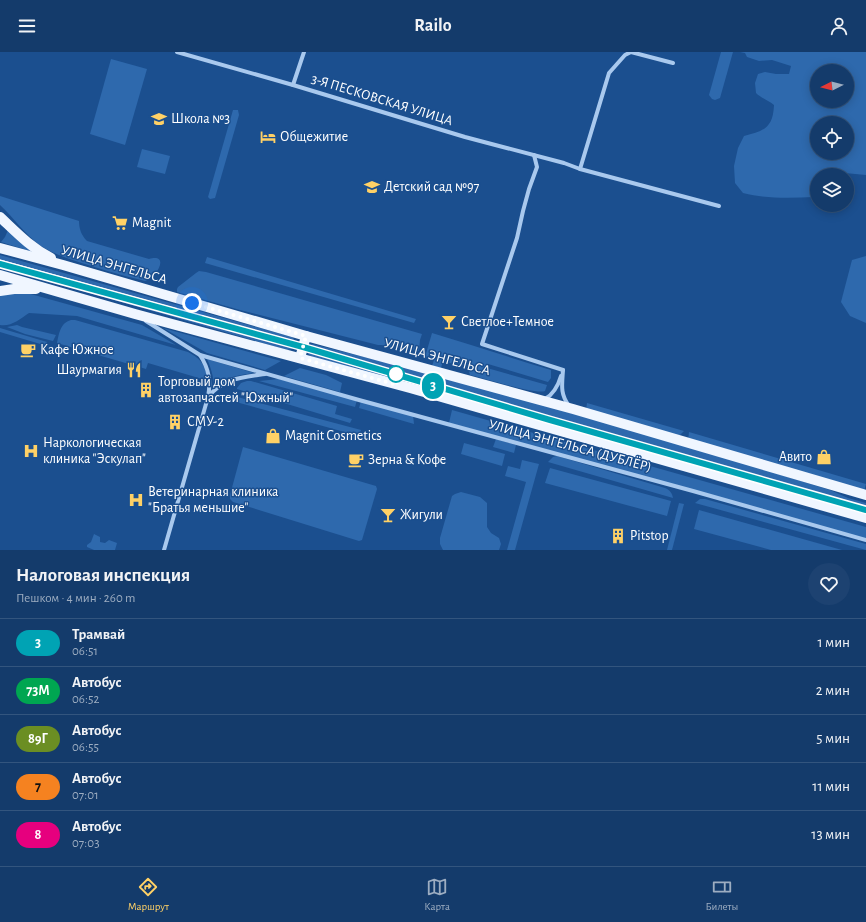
<!DOCTYPE html>
<html lang="ru">
<meta charset="utf-8">
<style>
:root{--surface:#143b6b;--page:#1d4271;--text:#f1f3f6;--muted:#9dadc1;--line:#33557e;--accent:#ffd166}
body{margin:0;font-family:"Alegreya Sans",sans-serif;background:var(--page);color:var(--text);height:100vh;display:flex;flex-direction:column;font-size:15px;white-space:nowrap}
*{box-sizing:border-box;margin:0}
p{font-size:13px;color:var(--muted)}
.icon{flex:none;width:22px;height:22px;fill:none;stroke:currentColor;stroke-width:2;stroke-linecap:round;stroke-linejoin:round}
.map{position:relative;height:498px;overflow:hidden}
.drawer{display:flex;flex-direction:column;background:var(--surface);flex:1}
.drawer>*{flex:none}
.badge{padding:0 8px;border-radius:13px;font-size:14px;line-height:26px}
.needle{width:26px;rotate:264deg}
.buttons{position:absolute;left:810px;top:12px;display:grid;gap:8px}
.buttons a{display:grid;place-items:center;width:44px;height:44px;border-radius:50%;background:var(--surface);box-shadow:0 2px 10px #0003,0 0 0 1px var(--line);font-size:20px}
.you{position:absolute;width:20px;height:20px;margin:-10px;border:3px solid #fff;border-radius:50%;background:#1a73e8;box-shadow:0 0 0 6px #1a73e833}
.map>.badge{position:absolute;translate:-50% -50%;box-shadow:0 0 0 2px #fff}
.round{display:grid;place-items:center;flex:none;width:42px;height:42px;border-radius:21px;background:var(--page)}
.headline{display:flex;align-items:center;justify-content:space-between;height:68px;padding:0 16px}
h1{font-size:19px;font-weight:700;line-height:30px}
ul{padding:0;list-style:none}
li{display:flex;align-items:center;gap:12px;height:48px;padding:0 16px;border-top:1px solid var(--line)}
li div{flex:1}
li b{display:block;font-size:15px}
li em{font-style:normal}
li .badge{min-width:44px;font-weight:700;text-align:center}
header{display:flex;justify-content:space-between;align-items:center;height:52px;padding:0 16px;background:var(--surface);font-size:18px;font-weight:700}
.dock{display:flex;justify-content:space-around;align-items:center;height:56px;border-top:1px solid var(--line);background:var(--surface);font-size:11px;color:var(--muted)}
.dock a{display:grid;justify-items:center;gap:2px}
.dock .current{color:var(--accent)}
.map>svg:first-child{display:block}
</style>
<header><svg class="icon" aria-label="menu" viewBox="0 0 24 24"><path d="M4 6h16M4 12h16M4 18h16"/></svg>Railo<svg class="icon" aria-label="person" viewBox="0 0 24 24"><circle cx="12" cy="8" r="4"/><path d="M4 21q1-7 8-7t8 7"/></svg></header>
<div class="map">
<svg width="866" height="498" viewBox="0 0 866 498">
<rect width="100%" height="100%" fill="#1b4f8f"/>
<g fill="#2e69ad" fill-rule="evenodd">
<polygon points="721,0 733,0 720,46 715,48 712,47 709,43"/>
<path d="M740,0H866V123L834,120L833,123H817V143L814,145C790,146 767,147 743,141L735,131L734,114L738,96L744,84C764,79 773,76 774,53C768,48 761,46 756,41L755,31L758,22L765,20L776,22H789L791,14L772,8L759,9L747,5L745,1ZM817,19H847V49H817ZM817,71H847V101H817Z"/>
<polygon points="111,7 147,17 125,93 90,82"/>
<polygon points="233,58 238,58 239,63 215,146 210,147 208,145"/>
<polygon points="142,97 170,104 165,122 137,115"/>
<path d="M0,144L79,169C79,176 81,183 87,189L149,207C171,201 156,227 145,229C132,226 118,222 104,218C83,211 60,206 41,194C25,183 14,166 0,153Z"/>
<polygon points="8,178 15,186 33,200 1,190 5,185"/>
<path d="M0,203L292,285C298,290 295,298 287,298L0,215Z"/>
<polygon points="866,204 866,271 850,264 841,250 852,208"/>
<polygon points="207,205 416,267 414,271 205,211"/>
<polygon points="199,219 206,220 422,282 420,288 419,299 399,294 397,297 382,293 378,293 240,258 177,240 177,237 178,235 196,221"/>
<path d="M27,241L142,273L176,293L77,264L29,261C20,267 11,275 0,273V242Z"/>
<path d="M71,268H75L188,300C203,308 204,313 209,329L148,311L146,317L57,291C59,282 60,271 71,268Z"/>
<polygon points="17,273 22,275 56,283 53,289 25,282 7,275"/>
<polygon points="0,276 47,290 47,294 0,280"/>
<polygon points="163,276 281,309 265,318 207,301"/>
<path d="M432,281C472,293 511,306 551,318V326L548,330L488,312L487,316L547,333L545,339C536,343 484,326 470,323L468,316L443,309L441,316L432,314L434,308L425,305Z"/>
<path d="M312,292L445,325L681,392L830,438L848,446L866,451V460L844,454L830,452L312,305C306,302 306,295 312,292Z"/>
<path d="M207,307L254,321C241,323 225,325 214,333C213,323 211,316 207,307Z"/>
<polygon points="300,316 326,323 342,331 340,340 284,324"/>
<polygon points="279,327 357,348 355,355 259,329"/>
<polygon points="247,329 251,329 337,354 335,362 352,367 350,371 237,337 237,336 241,331"/>
<polygon points="230,343 361,378 359,384 229,348"/>
<polygon points="361,349 413,363 414,372 359,356"/>
<polygon points="587,351 684,379 677,386 586,359"/>
<polygon points="452,358 866,475 866,487 449,371"/>
<polygon points="689,380 866,432 864,439 688,389"/>
<polygon points="496,387 516,393 514,401 493,395"/>
<polygon points="464,391 505,402 502,414 461,402"/>
<polygon points="243,395 376,434 377,437 362,488 359,489 233,450 230,447 230,443"/>
<path d="M557,404L665,436C670,438 672,441 673,446L548,410L553,405Z"/>
<polygon points="522,408 539,412 515,498 507,498 526,430 505,424 508,414 520,417"/>
<polygon points="550,416 671,449 667,464 545,431"/>
<polygon points="461,440 480,445 487,451 487,475 491,481 499,486 501,492 499,498 443,498 440,492 440,486 452,444 455,442"/>
<polygon points="700,447 705,447 866,492 866,498 695,451"/>
<polygon points="679,451 684,452 672,498 667,498"/>
<polygon points="699,458 842,498 771,498 694,477"/>
<polygon points="94,482 100,485 100,490 105,491 109,488 117,491 115,498 94,498 87,495 87,493 91,490"/>
</g>
<g fill="none" stroke-linecap="round" stroke-linejoin="round">
<g stroke="#a9c9ee" stroke-width="4">
<polyline points="177,0 293,33 465,85 564,111 580,117 719,154"/>
<polyline points="293,33 304,0"/>
<polyline points="534,103 537,115 529,137 523,159 517,186 482,292 563,318"/>
<polyline points="580,117 609,21 625,3 631,0 673,11"/>
<polyline points="146,269 200,303 359,348 693,439 866,488"/>
<path d="M563,318C562,333 560,342 569,354"/>
<path d="M208,345C223,326 243,325 265,322"/>
<path d="M545,347C554,342 558,334 561,324"/>
<path d="M164,498L208,345C211,329 209,317 200,303"/>
</g>
<g stroke="#f0f6ff" stroke-width="10">
<path d="M0,165C17,181 30,195 51,206"/>
<polyline points="0,196 63,213 306,284 573,357 866,443"/>
<polyline points="0,223 135,262 410,336 866,466"/>
<polyline points="0,239 14,237 36,237"/>
<polyline points="300,306 306,284"/>
</g>
<polyline stroke="#fff" stroke-width="1" points="0,208 304,292 550,365 866,455"/>
</g>
<g fill="none" stroke-linecap="round" stroke-linejoin="round">
<defs>
<polyline id="line" points="0,212 303,295 550,368 866,458"/>
</defs>
<use href="#line" stroke="#fff" stroke-width="9"/>
<use href="#line" stroke="#00a3b4" stroke-width="6"/>
<polyline stroke="#fff" stroke-width="4" stroke-dasharray="0 7.2" points="192,251 306,284 300,306 397,333 396,322"/>
</g>
<defs>
<symbol id="school-bare" viewBox="-9 -9 18 18"><path d="M0-5L7-2L0 1L-7-2ZM-4 1L0 2.5L4 1V4Q0 6-4 4Z" fill="#ffd166" stroke="#1b4f8f" stroke-width="2.5" paint-order="stroke"/></symbol>
<symbol id="hotel-bare" viewBox="-9 -9 18 18"><path d="M-6-4.5h1.5V1H6V5H4.5V3h-9V5H-6ZM-4 0a1.8 1.8 0 1 1 3.6 0ZM.5 0V-2.5h3Q6-2.5 6 0Z" fill="#ffd166" stroke="#1b4f8f" stroke-width="2.5" paint-order="stroke"/></symbol>
<symbol id="supermarket-bare" viewBox="-9 -9 18 18"><path d="M-6-5.5h2.5l.6 2H6L4.5 2H-2.5L-4.4-4H-6ZM-1.5 3.2a1.3 1.3 0 1 0 .1 0ZM3 3.2a1.3 1.3 0 1 0 .1 0Z" fill="#ffd166" stroke="#1b4f8f" stroke-width="2.5" paint-order="stroke"/></symbol>
<symbol id="bar-bare" viewBox="-9 -9 18 18"><path d="M-6-5H6L.8 .8V4.5H3.5V6h-7V4.5H-.8V.8Z" fill="#ffd166" stroke="#1b4f8f" stroke-width="2.5" paint-order="stroke"/></symbol>
<symbol id="cafe-bare" viewBox="-9 -9 18 18"><path d="M-5.5-4.5H6V0H3Q3 3.5 0 3.5H-2.5Q-5.5 3.5-5.5 0ZM3-3.2v2h1.7v-2ZM-6 4.5H4V6H-6Z" fill="#ffd166" stroke="#1b4f8f" stroke-width="2.5" paint-order="stroke"/></symbol>
<symbol id="restaurant-bare" viewBox="-9 -9 18 18"><path d="M-5-6h1v4h1v-4h1v4h1v-4h1v5L-1.5 .5V6h-2V.5L-5-1ZM5-6V6H3V1.5H1.5Q1.5-4 5-6Z" fill="#ffd166" stroke="#1b4f8f" stroke-width="2.5" paint-order="stroke"/></symbol>
<symbol id="building-bare" viewBox="-9 -9 18 18"><path d="M-4-6H4V6H1V3H-1V6H-4ZM-2.5-4.3h1.7v1.8h-1.7ZM.8-4.3h1.7v1.8H.8ZM-2.5-1h1.7V.8h-1.7ZM.8-1h1.7V.8H.8Z" fill="#ffd166" stroke="#1b4f8f" stroke-width="2.5" paint-order="stroke"/></symbol>
<symbol id="shop-bare" viewBox="-9 -9 18 18"><path d="M-5-2.5h2.3a2.7 3.5 0 0 1 5.4 0H5L5.5 6h-11ZM-1.5-2.5h3a1.5 2.3 0 0 0-3 0Z" fill="#ffd166" stroke="#1b4f8f" stroke-width="2.5" paint-order="stroke"/></symbol>
<symbol id="hospital-bare" viewBox="-9 -9 18 18"><path d="M-5-5h3v3.5h4V-5h3V5h-3V1.5h-4V5h-3Z" fill="#ffd166" stroke="#1b4f8f" stroke-width="2.5" paint-order="stroke"/></symbol>
</defs>
<g fill-rule="evenodd">
<use href="#school-bare" x="148" y="56" width="22" height="22"/>
<use href="#hotel-bare" x="257" y="74" width="22" height="22"/>
<use href="#school-bare" x="361" y="124" width="22" height="22"/>
<use href="#supermarket-bare" x="109" y="160" width="22" height="22"/>
<use href="#bar-bare" x="438" y="259" width="22" height="22"/>
<use href="#cafe-bare" x="17" y="287" width="22" height="22"/>
<use href="#restaurant-bare" x="123" y="307" width="22" height="22"/>
<use href="#building-bare" x="135" y="327" width="22" height="22"/>
<use href="#building-bare" x="164" y="359" width="22" height="22"/>
<use href="#shop-bare" x="262" y="373" width="22" height="22"/>
<use href="#hospital-bare" x="20" y="388" width="22" height="22"/>
<use href="#shop-bare" x="813" y="394" width="22" height="22"/>
<use href="#cafe-bare" x="345" y="397" width="22" height="22"/>
<use href="#hospital-bare" x="125" y="437" width="22" height="22"/>
<use href="#bar-bare" x="377" y="452" width="22" height="22"/>
<use href="#building-bare" x="607" y="473" width="22" height="22"/>
</g>
<circle fill="#fff" stroke="#00a3b4" stroke-width="2" cx="396" cy="322" r="8"/>
<g text-anchor="middle" dominant-baseline="central" stroke-width="3" stroke-linejoin="round" paint-order="stroke">
<g font-size="14" fill="#fff" stroke="#1b4f8f">
<text transform="translate(382 48) rotate(17)">3-Я ПЕСКОВСКАЯ УЛИЦА</text>
<text transform="translate(114 213) rotate(16)">УЛИЦА ЭНГЕЛЬСА</text>
<text transform="translate(437 305) rotate(15)">УЛИЦА ЭНГЕЛЬСА</text>
<text transform="translate(570 394) rotate(15)">УЛИЦА ЭНГЕЛЬСА (ДУБЛЁР)</text>
</g>
<g font-size="14" fill="#fff" stroke="#1b4f8f" text-anchor="start">
<text x="171" y="67">Школа №3</text>
<text x="280" y="85">Общежитие</text>
<text x="384" y="135">Детский сад №97</text>
<text x="132" y="171">Magnit</text>
<text x="461" y="270">Светлое+Темное</text>
<text x="40" y="298">Кафе Южное</text>
<text x="122" y="318" text-anchor="end">Шаурмагия</text>
<text x="158" y="330">Торговый дом<tspan x="158" dy="16">автозапчастей "Южный"</tspan></text>
<text x="187" y="370">СМУ-2</text>
<text x="285" y="384">Magnit Cosmetics</text>
<text x="43" y="391">Наркологическая<tspan x="43" dy="16">клиника "Эскулап"</tspan></text>
<text x="812" y="405" text-anchor="end">Авито</text>
<text x="368" y="408">Зерна &amp; Кофе</text>
<text x="148" y="440">Ветеринарная клиника<tspan x="148" dy="16">"Братья меньшие"</tspan></text>
<text x="400" y="463">Жигули</text>
<text x="630" y="484">Pitstop</text>
</g>
</g>
</svg>
<div class="buttons">
<a><svg class="needle" viewBox="-14 -14 28 28"><path d="M0-13l5 13h-10z" fill="#e53935"/><path d="M0 13l5-13h-10z" fill="#9dadc1"/></svg></a>
<a><svg class="icon" aria-label="locate" viewBox="0 0 24 24"><circle cx="12" cy="12" r="6"/><path d="M12 2v4M12 18v4M2 12h4M18 12h4"/></svg></a>
<a><svg class="icon" aria-label="layers" viewBox="0 0 24 24"><path d="M12 4l9 5-9 5-9-5zM3 14l9 5 9-5"/></svg></a>
</div>
<div class="you" style="left:192px;top:251px"></div>
<b class="badge" style="left:433px;top:334px;background:#00a3b4;color:#fff">3</b>
</div>
<section class="drawer">
<div class="headline"><div><h1>Налоговая инспекция</h1><p>Пешком · 4 мин · 260 m</p></div><a class="round"><svg class="icon" aria-label="heart" viewBox="0 0 24 24"><path d="M12 20l-8-8c-3-5 5-10 8-4 3-6 11-1 8 4z"/></svg></a></div>
<ul>
<li><span class="badge" style="background:#00a3b4;color:#fff">3</span><div><b>Трамвай</b><p>06:51</p></div><em>1 мин</em></li>
<li><span class="badge" style="background:#00a651;color:#fff">73М</span><div><b>Автобус</b><p>06:52</p></div><em>2 мин</em></li>
<li><span class="badge" style="background:#6b8e23;color:#fff">89Г</span><div><b>Автобус</b><p>06:55</p></div><em>5 мин</em></li>
<li><span class="badge" style="background:#f58220;color:#111">7</span><div><b>Автобус</b><p>07:01</p></div><em>11 мин</em></li>
<li><span class="badge" style="background:#e6007e;color:#fff">8</span><div><b>Автобус</b><p>07:03</p></div><em>13 мин</em></li>
</ul>
</section>
<nav class="dock">
<a class="current"><svg class="icon" aria-label="directions" viewBox="0 0 24 24"><path d="M12 3l9 9-9 9-9-9zM9 14v-3h6M13 9l2 2-2 2"/></svg>Маршрут</a>
<a><svg class="icon" aria-label="map" viewBox="0 0 24 24"><path d="M3 6l6-2 6 2 6-2v14l-6 2-6-2-6 2zM9 4v14M15 6v14"/></svg>Карта</a>
<a><svg class="icon" aria-label="tickets" viewBox="0 0 24 24"><path d="M3 7h18v10H3zM15 7v10"/></svg>Билеты</a>
</nav>
